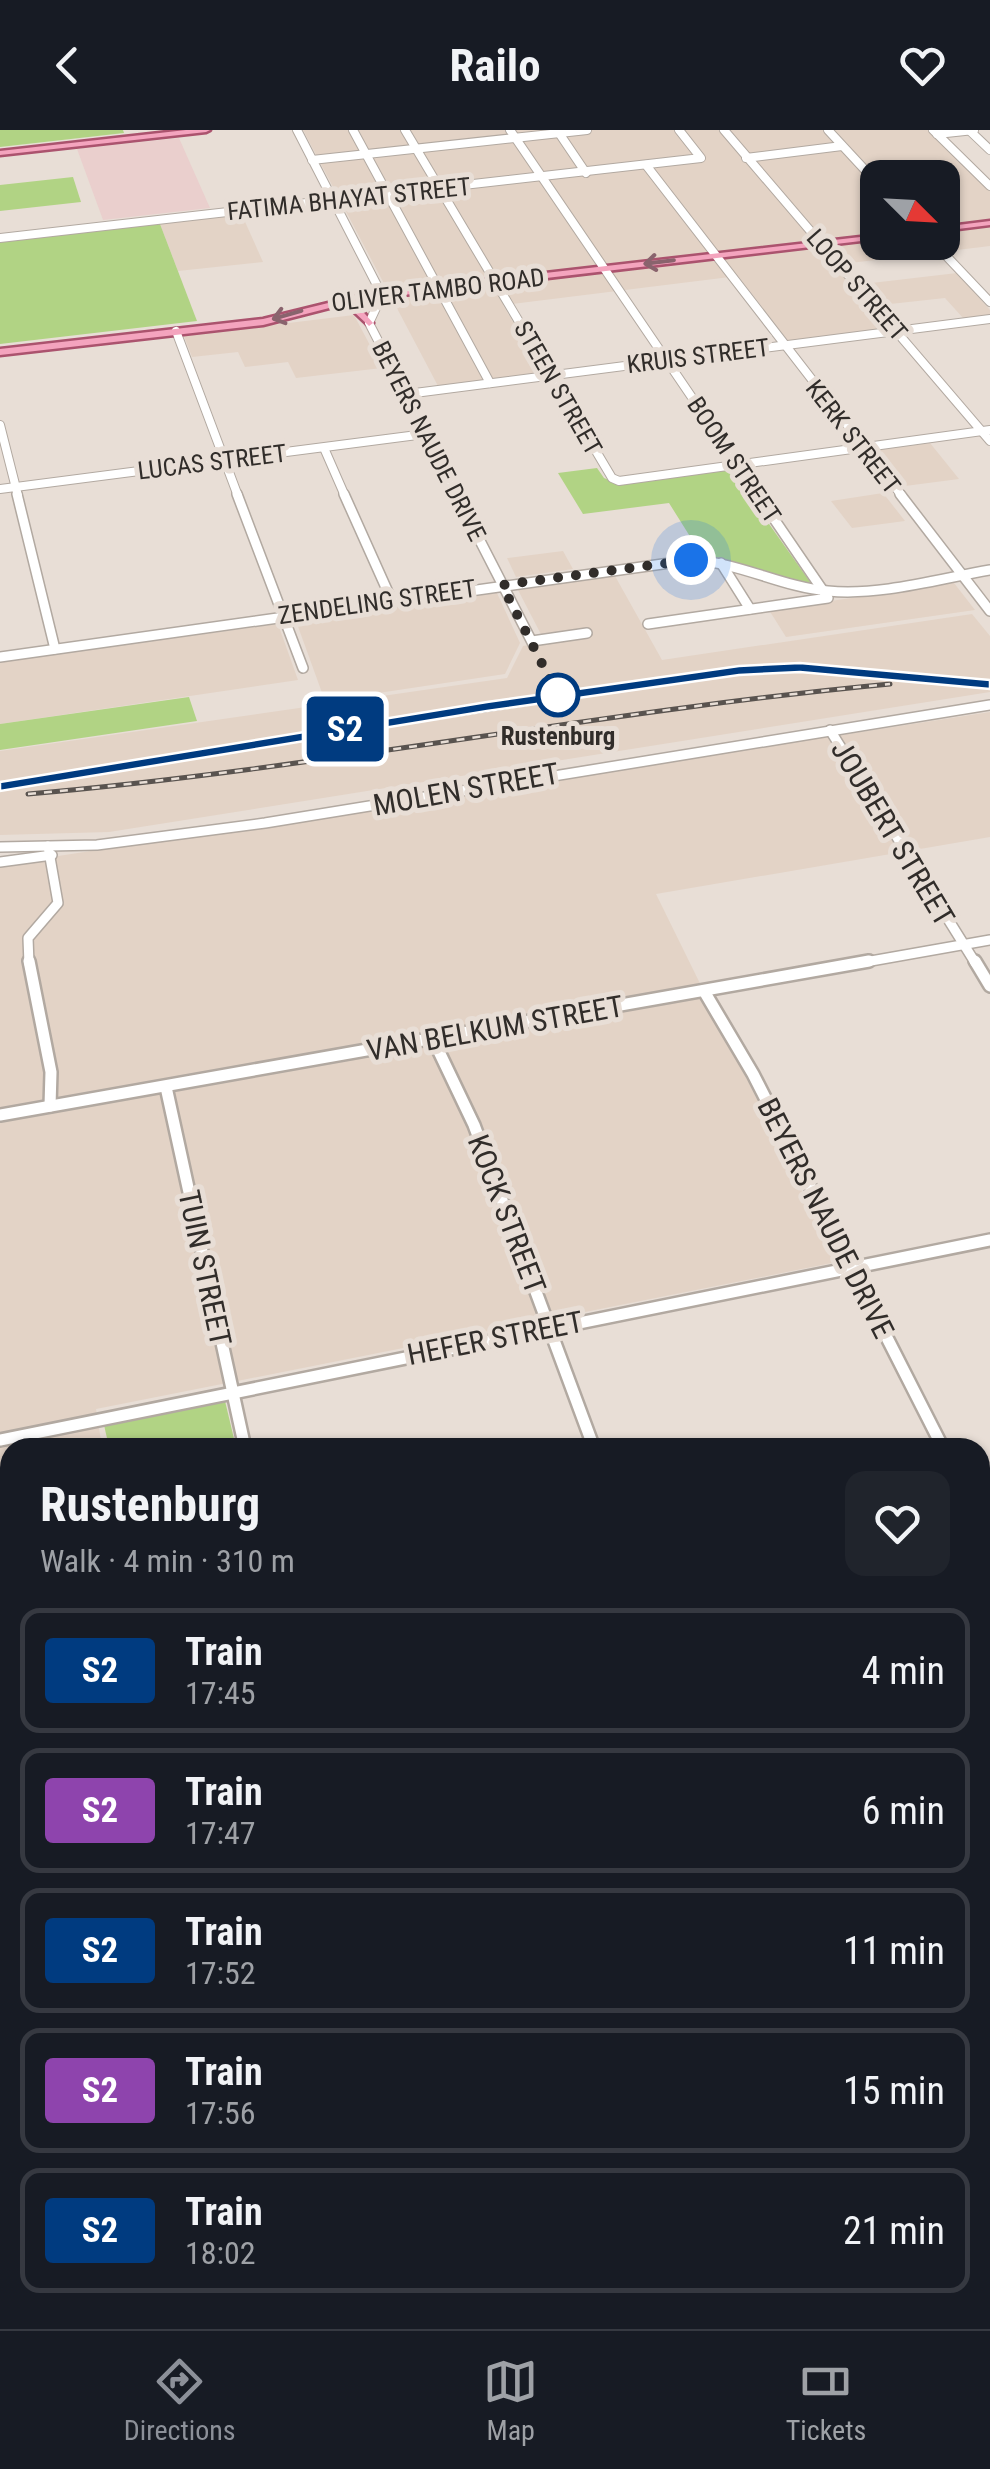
<!DOCTYPE html>
<meta charset="utf-8">
<style>
:root{--surface:#171b24;--page:#20242c;--text:#f1f3f6;--muted:#9ea1a6;--line:#363941;--accent:#8c9099}
body{margin:0;font-family:"Roboto Condensed",sans-serif;background:var(--page);color:var(--text);height:100vh;display:flex;flex-direction:column;font-size:38px;white-space:nowrap}
*{box-sizing:border-box;margin:0}
p{font-size:32px;color:var(--muted)}
.icon{flex:none;width:55px;height:55px;fill:none;stroke:currentColor;stroke-width:2;stroke-linecap:round;stroke-linejoin:round}
.map{position:relative;flex:1;overflow:hidden}
.panel{position:absolute;left:0px;top:1308px;width:990px;height:892px;display:flex;flex-direction:column;background:var(--surface);border-radius:30px 30px 0 0;box-shadow:0 2px 8px #0004}
.panel>*{flex:none}
.badge{padding:0 20px;border-radius:8px;font-size:35px;line-height:65px}
.needle{width:65px;rotate:114deg}
.tools{position:absolute;left:860px;top:30px;display:grid;gap:20px}
.tools a{display:grid;place-items:center;width:100px;height:100px;border-radius:20px;background:var(--surface);box-shadow:0 2px 8px #0004;font-size:50px}
.you{position:absolute;width:50px;height:50px;margin:-25px;border:8px solid #fff;border-radius:50%;background:#1a73e8;box-shadow:0 0 0 15px #1a73e833}
.map>.badge{position:absolute;translate:-50% -50%;box-shadow:0 0 0 5px #fff}
.round{display:grid;place-items:center;flex:none;width:105px;height:105px;border-radius:20px;background:var(--page)}
.summary{display:flex;align-items:center;justify-content:space-between;height:170px;padding:0 40px}
h1{font-size:48px;font-weight:700;line-height:75px}
ul{padding:0;list-style:none}
li{display:flex;align-items:center;gap:30px;height:125px;margin:0 20px 15px;padding:0 20px;border:5px solid var(--line);border-radius:20px}
li div{flex:1}
li b{display:block;font-size:38px}
li em{font-style:normal}
li .badge{min-width:110px;font-weight:700;text-align:center}
header{display:flex;justify-content:space-between;align-items:center;height:130px;padding:0 40px;background:var(--surface);font-size:45px;font-weight:700}
.tab-bar{display:flex;justify-content:space-around;align-items:center;height:140px;border-top:2px solid var(--line);background:var(--surface);font-size:28px;color:var(--muted)}
.tab-bar a{display:grid;justify-items:center;gap:5px}
.tab-bar .on{color:var(--accent)}
.map>svg:first-child{display:block}
</style>
<header><svg class="icon" aria-label="back" viewBox="0 0 24 24"><path d="M15 5l-7 7 7 7"/></svg>Railo<svg class="icon" aria-label="heart" viewBox="0 0 24 24"><path d="M12 20l-8-8c-3-5 5-10 8-4 3-6 11-1 8 4z"/></svg></header>
<div class="map">
<svg width="990" height="2199" viewBox="0 0 990 2199">
<rect width="100%" height="100%" fill="#e8ded6"/>
<g fill="#e3d3c6" fill-rule="evenodd">
<path d="M303,0H930L990,59V116L834,135L887,198L788,211L738,146L503,175L543,243L438,256ZM878,48H942V112H878Z"/>
<polygon points="242,85 263,132 178,141 160,94"/>
<polygon points="957,143 990,180 990,186 964,189 945,168 881,175 863,154"/>
<polygon points="354,185 382,238 296,248 288,232 245,237 238,222 192,227 184,206"/>
<polygon points="930,313 959,349 905,356 877,320"/>
<polygon points="883,363 905,391 852,398 831,371"/>
<polygon points="563,421 573,439 516,447 507,428"/>
<polygon points="615,446 662,530 972,484 990,506 990,562 109,702 0,705 0,621 507,548 523,516 545,512 518,460"/>
<polygon points="954,453 975,480 786,507 769,480"/>
<polygon points="497,463 520,513 505,544 325,571 296,491"/>
<polygon points="278,494 298,550 0,594 0,532"/>
<polygon points="990,582 990,707 656,764 837,1132 96,1279 102,1317 10,1318 10,2190 265,2190 266,2199 0,2199 0,735"/>
</g>
<polygon fill="#eacfcd" points="179,8 210,78 103,90 77,19"/>
<g fill="#b1d384">
<polygon points="0,0 123,0 124,3 0,17"/>
<polygon points="73,47 81,72 0,81 0,55"/>
<polygon points="160,94 197,191 0,214 0,112"/>
<polygon points="597,338 604,348 619,354 730,339 813,456 701,424 669,373 583,384 558,343"/>
<polygon points="189,567 197,591 0,620 0,594"/>
<polygon points="225,1271 236,1317 109,1317 104,1295"/>
<polygon points="274,2190 444,2190 446,2199 275,2199"/>
</g>
<g fill="none" stroke-linecap="round" stroke-linejoin="round">
<defs>
<g id="minor-far3">
<polyline points="297,0 382,165 369,193 458,366"/>
<polyline points="353,0 490,253"/>
<polyline points="405,0 612,348 619,351 990,300"/>
<polyline points="510,0 759,366"/>
<polyline points="724,0 990,311"/>
<polyline points="828,0 878,54"/>
<polyline points="933,0 990,56"/>
<polyline points="969,0 990,20"/>
<polyline points="559,3 586,43"/>
<polyline points="937,4 974,0"/>
<polyline points="746,28 842,16"/>
<polyline points="312,30 587,0"/>
<polyline points="646,35 902,366"/>
<polyline points="0,108 701,28 679,0"/>
<polyline points="933,112 990,172"/>
<polyline points="176,201 238,366"/>
<polyline points="407,264 990,189"/>
<polyline points="0,295 18,366"/>
<polyline points="324,318 345,366"/>
<polyline points="0,359 425,304"/>
</g>
<g id="minor-far2">
<polyline points="17,364 55,519"/>
<polyline points="237,364 303,538"/>
<polyline points="344,364 392,471"/>
<polyline points="456,364 533,514"/>
<polyline points="900,364 990,481"/>
<polyline points="721,433 750,479"/>
<polyline points="648,494 828,468 757,364"/>
<polyline points="532,511 587,503"/>
<path d="M0,527L691,430C739,432 781,457 828,461C881,466 938,449 990,440"/>
<polyline points="830,600 976,834"/>
<polyline points="0,717 97,715 265,693 990,575"/>
<polyline points="0,732 52,725"/>
<polyline points="29,834 28,808 58,773 48,716"/>
<polyline points="854,834 990,810"/>
</g>
<g id="minor-far1">
<polyline points="29,831 51,942 50,976"/>
<polyline points="975,831 990,856"/>
<polyline points="704,861 753,944 943,1318"/>
<polyline points="433,909 474,995 594,1318"/>
<polyline points="166,957 245,1318"/>
<polyline points="0,985 869,831"/>
<polyline points="0,1310 990,1110"/>
<polyline points="980,1389 990,1409"/>
</g>
<g id="minor">
<polyline points="980,1515 990,1513"/>
<polyline points="0,1688 10,1689"/>
<polyline points="980,2074 990,2071"/>
<polyline points="462,2190 464,2199"/>
<polyline points="924,2190 927,2199"/>
<polyline points="540,2199 572,2190"/>
</g>
<g id="major">
<polygon points="186,0 210,0 206,2 0,25 0,21"/>
<polygon points="990,91 990,95 942,101 942,97"/>
<polygon points="878,105 878,109 369,169 348,174 358,176 373,193 369,196 352,180 337,176 263,195 0,225 0,219 263,189 369,163"/>
</g>
</defs>
<use href="#minor-far3" stroke="#b2a9a1" stroke-width="10"/>
<use href="#minor-far2" stroke="#b2a9a1" stroke-width="12"/>
<use href="#minor-far1" stroke="#b2a9a1" stroke-width="16"/>
<use href="#minor" stroke="#b2a9a1" stroke-width="20"/>
<use href="#major" stroke="#ab536e" stroke-width="5"/>
<use href="#minor-far3" stroke="#fff" stroke-width="8"/>
<use href="#minor-far2" stroke="#fff" stroke-width="9"/>
<use href="#minor-far1" stroke="#fff" stroke-width="11"/>
<use href="#minor" stroke="#fff" stroke-width="15"/>
<use href="#major" fill="#f4a4be" fill-rule="evenodd"/>
<defs>
<g id="rail">
<polyline points="0,654 739,541 800,537 990,554"/>
<path d="M28,664C317,639 601,581 890,554"/>
</g>
</defs>
<use href="#rail" stroke="#59534f" stroke-width="5"/>
<use href="#rail" stroke="#e8ded6" stroke-width="2.5" stroke-dasharray="8" stroke-linecap="butt"/>
</g>
<defs><path id="oneway-shaft" d="M-6 0H5M1.5-3L5.5 0L1.5 3" fill="none" stroke-width="1.6" stroke-linecap="round" stroke-linejoin="round" transform="scale(2.5)"/></defs>
<g stroke="#89636d">
<use href="#oneway-shaft" transform="translate(659 132) rotate(173)"/>
<use href="#oneway-shaft" transform="translate(287 185) rotate(164)"/>
</g>
<polygon fill="#003b80" stroke="#fff" stroke-width="2.5" points="800,533 990,550 990,559 800,542 739,545 487,581 0,661 0,652 487,572 739,536"/>
<g fill="none" stroke-linecap="round" stroke-linejoin="round">
<polyline stroke="#312d2a" stroke-width="10" stroke-dasharray="0 18" points="558,565 502,455 691,430"/>
</g>
<circle fill="#fff" stroke="#003b80" stroke-width="5" cx="558" cy="565" r="20"/>
<g text-anchor="middle" dominant-baseline="central" stroke-width="10" stroke-linejoin="round" paint-order="stroke">
<g font-size="25" fill="#312d2a" stroke="#e8ded6">
<text transform="translate(349 69) rotate(-6)">FATIMA BHAYAT STREET</text>
<text transform="translate(857 155) rotate(49)">LOOP STREET</text>
<text transform="translate(438 160) rotate(-7)">OLIVER TAMBO ROAD</text>
<text transform="translate(698 226) rotate(-7)">KRUIS STREET</text>
<text transform="translate(558 258) rotate(60)">STEEN STREET</text>
<text transform="translate(853 307) rotate(52)">KERK STREET</text>
<text transform="translate(429 311) rotate(63)">BEYERS NAUDE DRIVE</text>
<text transform="translate(734 330) rotate(56)">BOOM STREET</text>
<text transform="translate(212 332) rotate(-7)">LUCAS STREET</text>
<text transform="translate(377 472) rotate(-8)">ZENDELING STREET</text>
</g>
<g font-size="25" font-weight="bold" fill="#312d2a" stroke="#e8ded6">
<text x="558" y="606">Rustenburg</text>
</g>
<g font-size="30" fill="#312d2a" stroke="#e8ded6">
<text transform="translate(466 659) rotate(-10)">MOLEN STREET</text>
<text transform="translate(893 703) rotate(59)">JOUBERT STREET</text>
<text transform="translate(495 898) rotate(-10)">VAN BELKUM STREET</text>
<text transform="translate(507 1084) rotate(69)">KOCK STREET</text>
<text transform="translate(826 1088) rotate(63)">BEYERS NAUDE DRIVE</text>
<text transform="translate(205 1138) rotate(78)">TUIN STREET</text>
<text transform="translate(495 1208) rotate(-11)">HEFER STREET</text>
</g>
</g>
</svg>
<div class="tools">
<a><svg class="needle" viewBox="-14 -14 28 28"><path d="M0-13l5 13h-10z" fill="#e53935"/><path d="M0 13l5-13h-10z" fill="#9ea1a6"/></svg></a>
</div>
<div class="you" style="left:691px;top:430px"></div>
<b class="badge" style="left:345px;top:599px;background:#003b80;color:#fff">S2</b>
<section class="panel">
<div class="summary"><div><h1>Rustenburg</h1><p>Walk · 4 min · 310 m</p></div><a class="round"><svg class="icon" aria-label="heart" viewBox="0 0 24 24"><path d="M12 20l-8-8c-3-5 5-10 8-4 3-6 11-1 8 4z"/></svg></a></div>
<ul>
<li><span class="badge" style="background:#003b80;color:#fff">S2</span><div><b>Train</b><p>17:45</p></div><em>4 min</em></li>
<li><span class="badge" style="background:#8e44ad;color:#fff">S2</span><div><b>Train</b><p>17:47</p></div><em>6 min</em></li>
<li><span class="badge" style="background:#003b80;color:#fff">S2</span><div><b>Train</b><p>17:52</p></div><em>11 min</em></li>
<li><span class="badge" style="background:#8e44ad;color:#fff">S2</span><div><b>Train</b><p>17:56</p></div><em>15 min</em></li>
<li><span class="badge" style="background:#003b80;color:#fff">S2</span><div><b>Train</b><p>18:02</p></div><em>21 min</em></li>
</ul>
</section>
</div>
<nav class="tab-bar">
<a class="on"><svg class="icon" aria-label="directions" viewBox="0 0 24 24"><path d="M12 3l9 9-9 9-9-9zM9 14v-3h6M13 9l2 2-2 2"/></svg>Directions</a>
<a><svg class="icon" aria-label="map" viewBox="0 0 24 24"><path d="M3 6l6-2 6 2 6-2v14l-6 2-6-2-6 2zM9 4v14M15 6v14"/></svg>Map</a>
<a><svg class="icon" aria-label="tickets" viewBox="0 0 24 24"><path d="M3 7h18v10H3zM15 7v10"/></svg>Tickets</a>
</nav>
